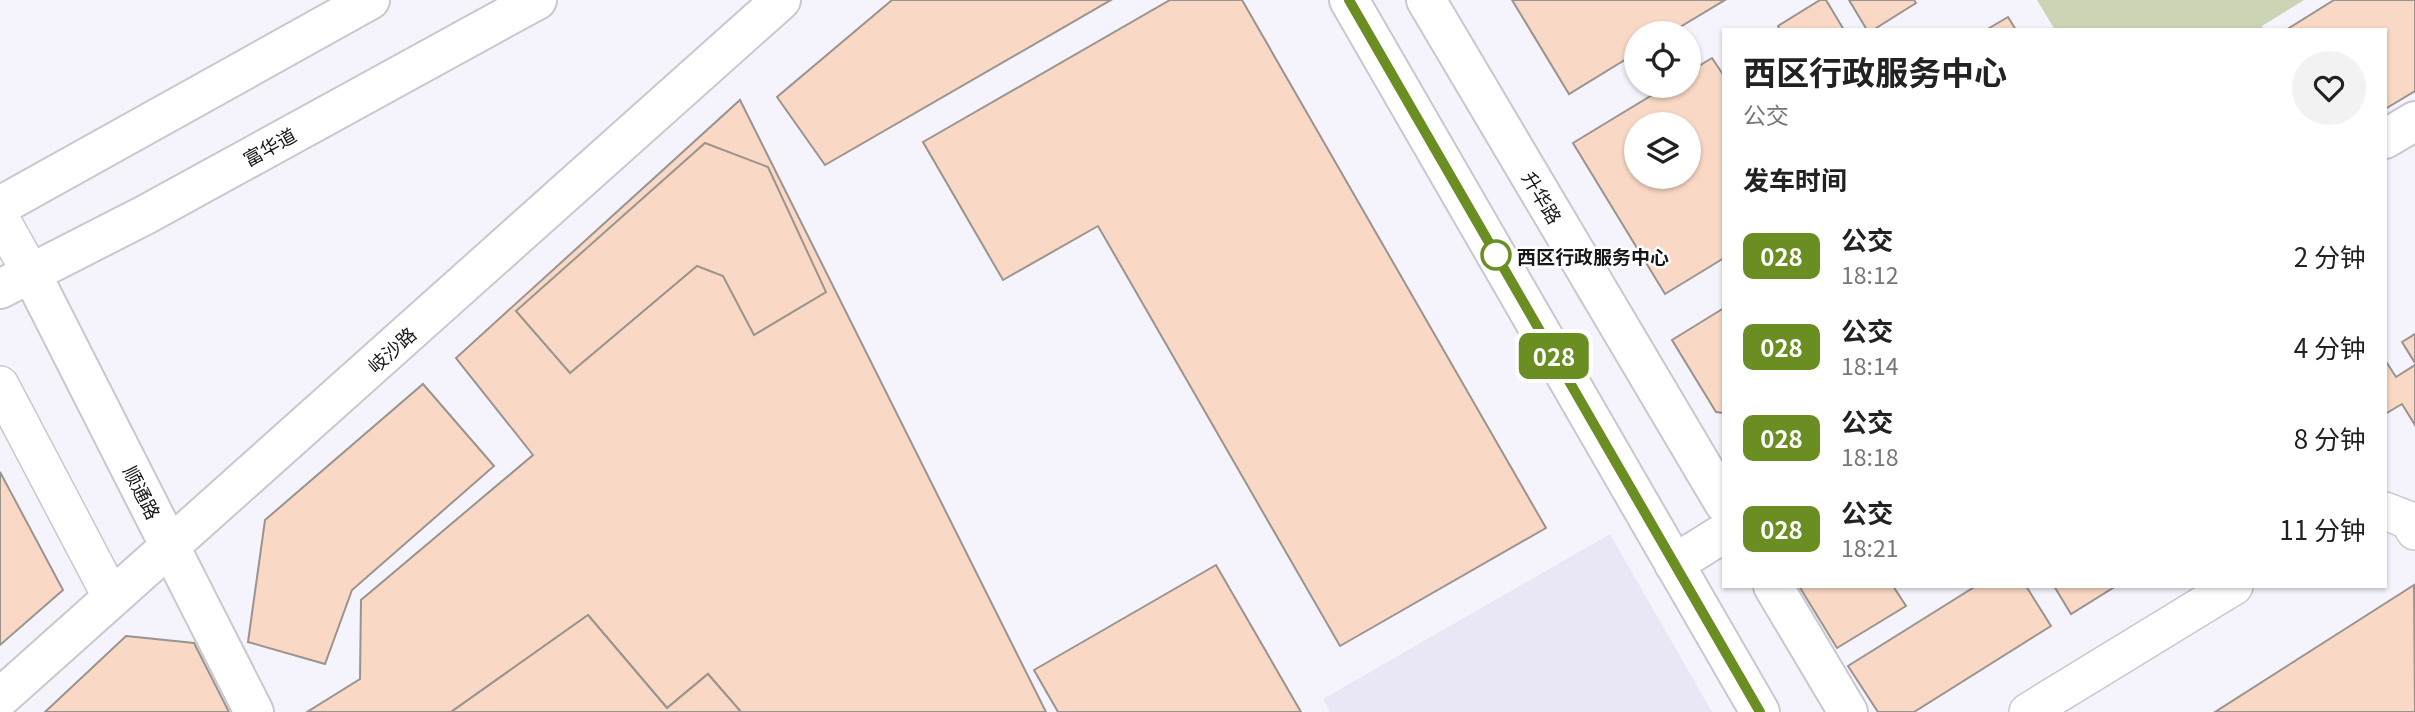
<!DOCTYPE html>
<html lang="zh">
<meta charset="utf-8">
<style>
:root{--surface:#fff;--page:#f2f2f2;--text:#222;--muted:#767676}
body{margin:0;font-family:Georgia,"Noto Sans SC",serif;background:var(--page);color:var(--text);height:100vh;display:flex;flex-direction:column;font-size:26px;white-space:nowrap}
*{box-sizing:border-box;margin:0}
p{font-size:23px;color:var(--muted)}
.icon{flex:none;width:38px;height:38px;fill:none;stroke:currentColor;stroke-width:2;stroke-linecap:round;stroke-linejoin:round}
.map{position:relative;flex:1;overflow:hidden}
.side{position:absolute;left:1722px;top:28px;width:665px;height:560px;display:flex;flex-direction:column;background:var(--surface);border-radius:0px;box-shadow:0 2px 5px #0004}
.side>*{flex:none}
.badge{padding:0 14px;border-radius:10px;font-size:24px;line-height:46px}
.controls{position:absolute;left:1624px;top:21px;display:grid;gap:14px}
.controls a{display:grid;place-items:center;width:77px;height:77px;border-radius:50%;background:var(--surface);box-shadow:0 2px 5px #0004;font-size:35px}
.map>.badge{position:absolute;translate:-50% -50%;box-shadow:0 0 0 4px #fff}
h2{padding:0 21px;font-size:26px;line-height:63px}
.round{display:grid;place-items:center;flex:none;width:74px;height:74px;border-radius:37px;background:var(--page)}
.headline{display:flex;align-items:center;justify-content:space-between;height:119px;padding:0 21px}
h1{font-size:33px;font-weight:700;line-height:52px}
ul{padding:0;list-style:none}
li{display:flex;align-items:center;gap:21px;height:91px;padding:0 21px}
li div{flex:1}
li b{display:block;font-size:26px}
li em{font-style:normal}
li .badge{min-width:77px;font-weight:700;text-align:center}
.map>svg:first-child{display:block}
</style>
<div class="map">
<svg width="2415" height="712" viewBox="0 0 2415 712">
<rect width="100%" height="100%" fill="#f5f4fc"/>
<polygon fill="#e9e6f6" points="1610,534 1712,712 1330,712 1323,699"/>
<polygon fill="#cbd4b5" points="2037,0 2304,0 2262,26 2264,30 2055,30"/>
<g fill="#f9d9c5" stroke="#9a938e" stroke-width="2" fill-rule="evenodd">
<polygon points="892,0 1111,0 825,165 777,97"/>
<polygon points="1170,0 1242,0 1546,528 1340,646 1098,226 1003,280 923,142"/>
<polygon points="1512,0 1725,0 1670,33 1636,33 1636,53 1569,94"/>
<polygon points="1820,0 1826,0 1844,30 1780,30 1778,26"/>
<polygon points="1849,0 1914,0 1916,3 1873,30 1867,30"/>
<polygon points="2334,0 2415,0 2415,91 2385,109 2385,30 2286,30"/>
<polygon points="2008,17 2016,30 1986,30"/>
<path d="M1712,58L1724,76V258L1665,294L1573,143L1667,86H1689V72ZM1636,124H1689V177H1636Z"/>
<polygon points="740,100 1046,712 741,712 708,674 667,708 588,615 451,712 307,712 360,679 361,600 533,455 456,358"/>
<polygon points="705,143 768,167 826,292 754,335 723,276 697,266 570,373 516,311"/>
<polygon points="1724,308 1724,413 1716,412 1672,340"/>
<polygon points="2415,334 2415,363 2402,342"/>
<polygon points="2385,360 2396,377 2415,365 2415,425 2402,404 2385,414"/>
<polygon points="423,384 494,466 352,590 325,664 248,642 265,520"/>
<polygon points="0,472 63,590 0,645"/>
<polygon points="1216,565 1301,712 1058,712 1034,670"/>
<polygon points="2414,585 2415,712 2215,712"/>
<polygon points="1799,586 1893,586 1906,606 1837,648"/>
<polygon points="1976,586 2026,586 2051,626 1914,712 1878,712 1848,666"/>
<polygon points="2054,586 2116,586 2071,614"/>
<polygon points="588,615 667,708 708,674 741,712 451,712"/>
<polygon points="126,636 194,643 229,712 45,712"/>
</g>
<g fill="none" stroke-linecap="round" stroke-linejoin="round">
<defs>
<g id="street">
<polyline points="0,218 31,273"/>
<polyline points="0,385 112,598"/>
<polyline points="2385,511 2408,520 2415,531"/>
<polyline points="2028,712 2234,586"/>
</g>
<g id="secondary">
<polyline points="1349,0 1760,712"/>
<polyline points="1426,0 1724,503"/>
<polyline points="2385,139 2415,121"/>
<polyline points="0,206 370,0"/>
<polyline points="31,273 254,712"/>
<polyline points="0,289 145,215 537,0"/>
<polyline points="1674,564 1724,533"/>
<polyline points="1773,586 1848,712"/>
<polyline points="0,698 781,0"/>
</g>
</defs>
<use href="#street" stroke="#c9c7cf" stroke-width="40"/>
<use href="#secondary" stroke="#c9c7cf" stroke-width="42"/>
<use href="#street" stroke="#fff" stroke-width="37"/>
<use href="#secondary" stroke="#fff" stroke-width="38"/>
</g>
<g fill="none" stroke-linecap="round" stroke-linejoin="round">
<defs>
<polyline id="line" points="1349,0 1760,712"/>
</defs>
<use href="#line" stroke="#fff" stroke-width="16"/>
<use href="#line" stroke="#6b8e23" stroke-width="10"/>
</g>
<circle fill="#fff" stroke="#6b8e23" stroke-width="3.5" cx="1496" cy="255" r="14"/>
<g text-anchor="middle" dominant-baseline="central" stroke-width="5" stroke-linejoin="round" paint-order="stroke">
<g font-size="19" fill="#171619" stroke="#fff">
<text transform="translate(269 146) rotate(-29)">富华道</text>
<text transform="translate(1543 197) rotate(59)">升华路</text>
<text transform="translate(391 349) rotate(-42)">岐沙路</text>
<text transform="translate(143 492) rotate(63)">顺通路</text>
</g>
<g font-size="19" font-weight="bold" fill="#171619" stroke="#fff" text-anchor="start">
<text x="1517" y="255">西区行政服务中心</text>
</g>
</g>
</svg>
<div class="controls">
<a><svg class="icon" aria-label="locate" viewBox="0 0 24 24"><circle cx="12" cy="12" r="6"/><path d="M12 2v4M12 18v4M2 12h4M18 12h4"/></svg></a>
<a><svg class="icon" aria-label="layers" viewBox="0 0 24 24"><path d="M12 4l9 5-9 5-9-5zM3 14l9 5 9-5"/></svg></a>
</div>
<b class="badge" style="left:1554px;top:356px;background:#6b8e23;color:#fff">028</b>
<section class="side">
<div class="headline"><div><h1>西区行政服务中心</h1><p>公交</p></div><a class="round"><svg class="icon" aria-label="heart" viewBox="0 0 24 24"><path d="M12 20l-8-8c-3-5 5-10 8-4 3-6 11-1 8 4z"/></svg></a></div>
<h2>发车时间</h2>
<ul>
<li><span class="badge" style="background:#6b8e23;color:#fff">028</span><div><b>公交</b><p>18:12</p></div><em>2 分钟</em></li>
<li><span class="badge" style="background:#6b8e23;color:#fff">028</span><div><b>公交</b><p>18:14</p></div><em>4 分钟</em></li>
<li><span class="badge" style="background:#6b8e23;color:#fff">028</span><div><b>公交</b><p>18:18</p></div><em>8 分钟</em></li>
<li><span class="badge" style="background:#6b8e23;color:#fff">028</span><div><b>公交</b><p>18:21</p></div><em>11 分钟</em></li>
</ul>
</section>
</div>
